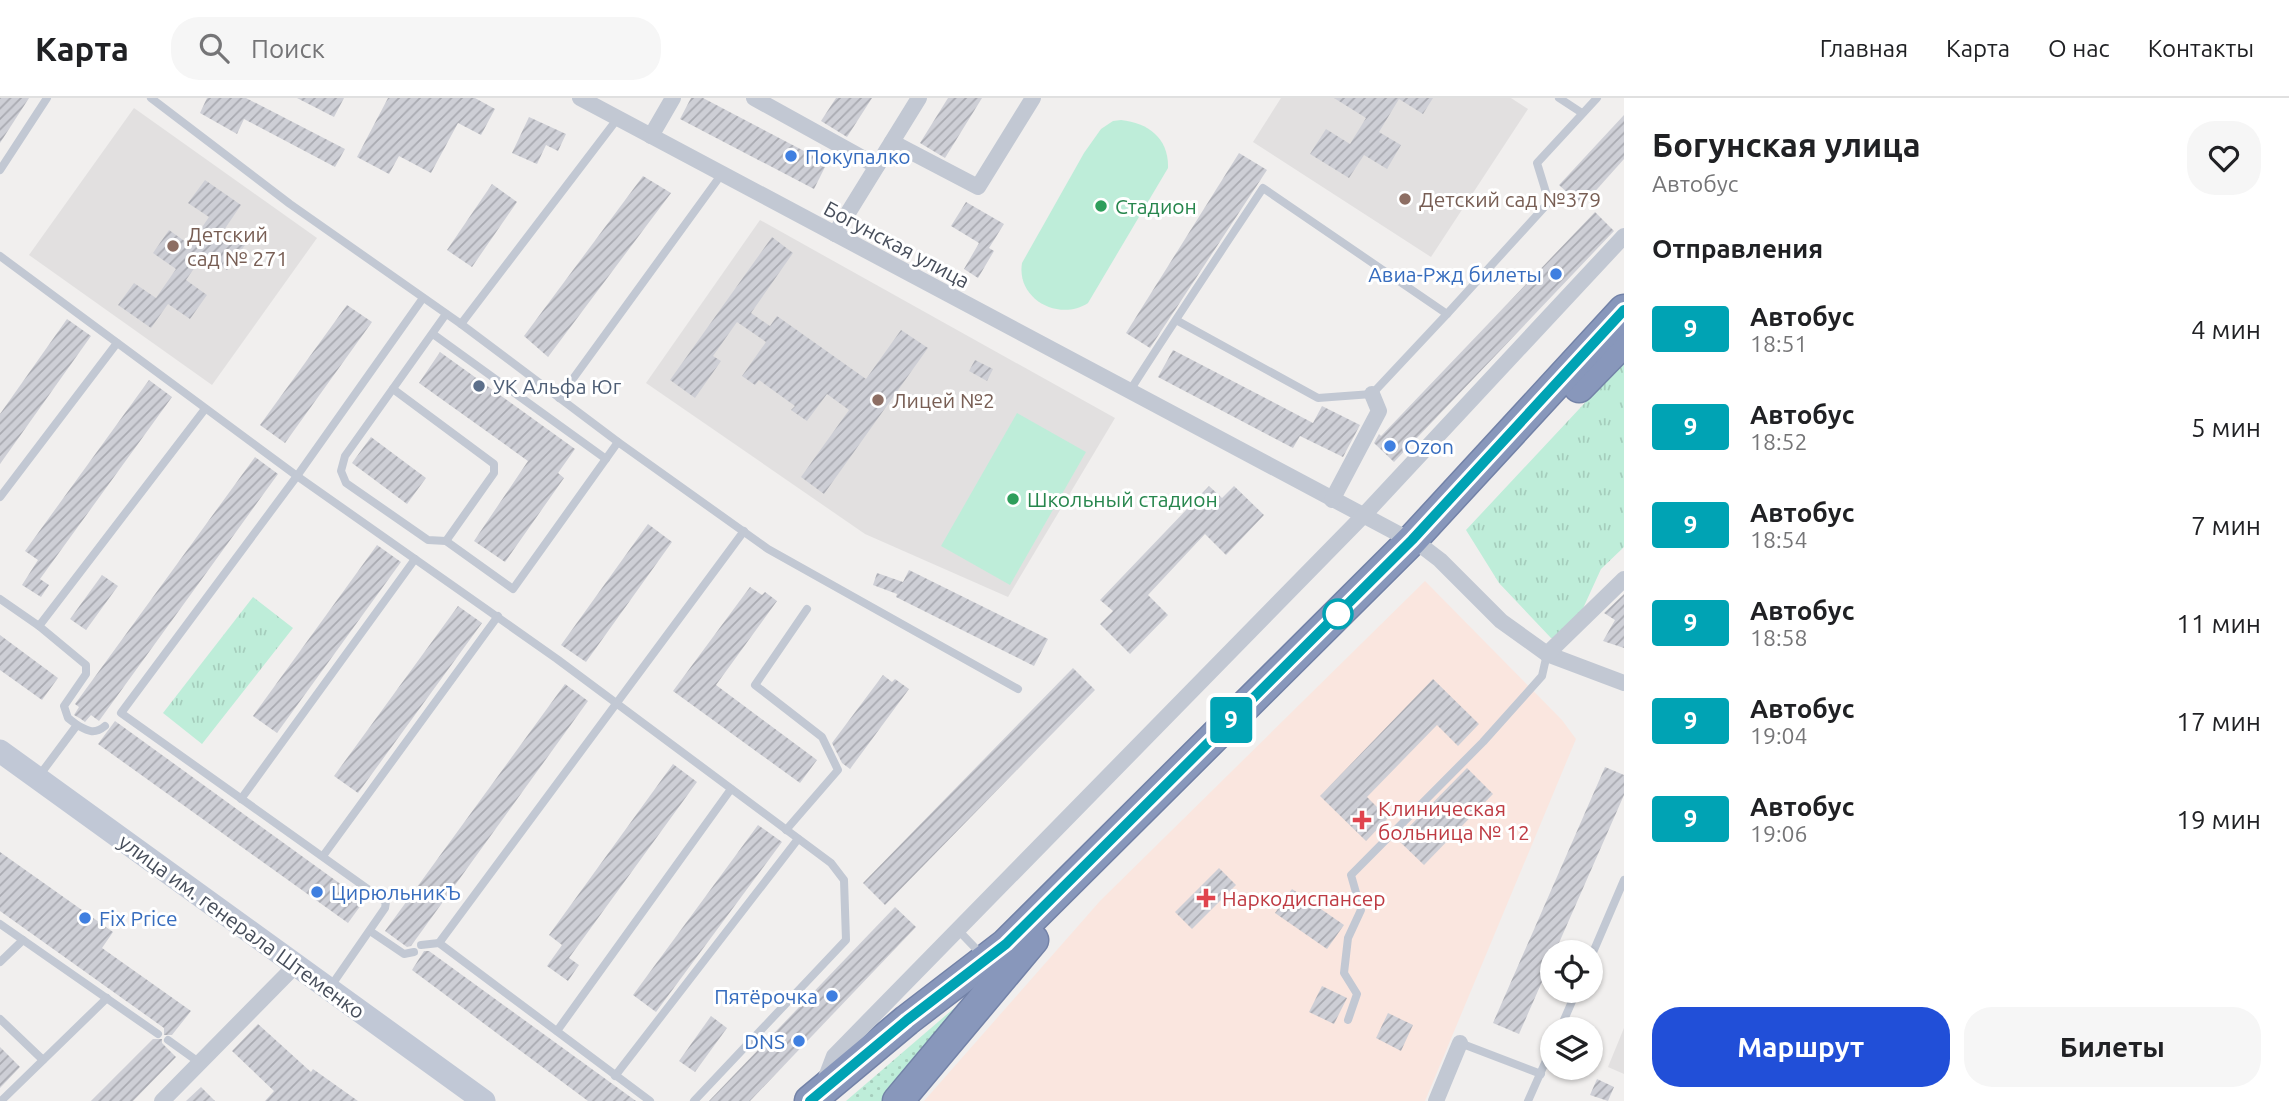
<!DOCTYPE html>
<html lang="ru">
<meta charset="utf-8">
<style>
:root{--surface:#fff;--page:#f6f6f6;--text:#202124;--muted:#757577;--line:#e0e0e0;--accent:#214fd8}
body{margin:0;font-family:Ubuntu,sans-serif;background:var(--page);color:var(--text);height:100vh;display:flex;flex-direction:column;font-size:26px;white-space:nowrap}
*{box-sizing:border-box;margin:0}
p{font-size:23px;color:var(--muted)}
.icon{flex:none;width:38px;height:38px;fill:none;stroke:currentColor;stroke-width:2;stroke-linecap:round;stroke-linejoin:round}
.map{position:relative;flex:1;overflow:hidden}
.details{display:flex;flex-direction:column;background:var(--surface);width:665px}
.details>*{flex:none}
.badge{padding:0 14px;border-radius:5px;font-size:24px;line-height:46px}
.controls{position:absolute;left:1540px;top:842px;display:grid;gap:14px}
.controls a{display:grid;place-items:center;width:63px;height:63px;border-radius:50%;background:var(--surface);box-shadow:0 2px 5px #0004;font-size:35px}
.map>.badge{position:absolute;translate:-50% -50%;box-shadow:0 0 0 4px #fff}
h2{padding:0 28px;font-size:26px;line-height:63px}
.round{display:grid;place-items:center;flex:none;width:74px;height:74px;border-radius:28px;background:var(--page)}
.overview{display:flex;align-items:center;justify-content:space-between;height:119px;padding:0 28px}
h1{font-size:33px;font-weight:600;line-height:52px}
.action{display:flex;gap:14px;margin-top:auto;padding:14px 28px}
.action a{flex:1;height:80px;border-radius:28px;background:var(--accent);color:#fff;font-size:28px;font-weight:600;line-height:80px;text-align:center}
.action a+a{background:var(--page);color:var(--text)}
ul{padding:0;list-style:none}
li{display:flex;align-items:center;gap:21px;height:98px;padding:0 28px}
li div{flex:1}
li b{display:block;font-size:26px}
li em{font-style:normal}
li .badge{min-width:77px;font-weight:700;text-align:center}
header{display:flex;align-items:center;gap:42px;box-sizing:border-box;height:98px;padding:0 35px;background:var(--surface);border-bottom:2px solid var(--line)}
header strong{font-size:33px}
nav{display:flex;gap:38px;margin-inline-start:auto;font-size:24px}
.search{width:490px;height:63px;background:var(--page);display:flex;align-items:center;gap:18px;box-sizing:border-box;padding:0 24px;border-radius:28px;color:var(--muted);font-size:26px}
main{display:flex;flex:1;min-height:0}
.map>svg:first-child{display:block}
</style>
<header>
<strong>Карта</strong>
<div class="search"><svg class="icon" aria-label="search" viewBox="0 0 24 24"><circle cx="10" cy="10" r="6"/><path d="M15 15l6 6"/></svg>Поиск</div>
<nav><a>Главная</a><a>Карта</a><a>О нас</a><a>Контакты</a></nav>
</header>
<main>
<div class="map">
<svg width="1624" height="1003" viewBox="0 0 1624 1003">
<defs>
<pattern id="grass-dots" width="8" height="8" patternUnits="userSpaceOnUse" patternTransform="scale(1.75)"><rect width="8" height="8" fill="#beedd9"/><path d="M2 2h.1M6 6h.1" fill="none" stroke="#a5cdbc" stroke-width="1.8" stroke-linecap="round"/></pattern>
<pattern id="park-tufts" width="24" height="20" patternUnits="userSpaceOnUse" patternTransform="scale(1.75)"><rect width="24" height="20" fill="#beedd9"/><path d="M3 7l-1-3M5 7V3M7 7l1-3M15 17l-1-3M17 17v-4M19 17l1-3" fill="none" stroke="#a5cdbc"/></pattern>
<pattern id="building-hatch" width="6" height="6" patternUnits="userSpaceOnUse" patternTransform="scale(1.75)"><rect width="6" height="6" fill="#cecfd6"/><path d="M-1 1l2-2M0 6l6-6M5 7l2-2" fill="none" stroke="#a9aab1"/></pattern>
</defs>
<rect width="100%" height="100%" fill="#f1efee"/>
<g fill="#e2e0e0">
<polygon points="1281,0 1511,0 1528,11 1431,159 1253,44"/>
<polygon points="134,10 317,140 212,287 29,157"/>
<polygon points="760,122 1115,320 1008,499 865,436 646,285"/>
<polygon points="1624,930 1624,976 1608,969"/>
</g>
<polygon fill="#fae6df" points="1425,483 1562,622 1576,641 1425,1003 924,1003 1100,803"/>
<polygon fill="url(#grass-dots)" points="959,906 963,912 883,1003 846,1003"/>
<g fill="url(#park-tufts)">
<polygon points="1624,263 1624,449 1601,471 1569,541 1551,540 1499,485 1466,432"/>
<polygon points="253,499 293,530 202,646 163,615"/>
</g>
<g fill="#beedd9">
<path d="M1121,22C1149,25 1169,41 1168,70L1088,205C1059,224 1016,201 1022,165L1084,55L1101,31L1113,23Z"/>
<polygon points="1017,315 1086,354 1010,487 941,448"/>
</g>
<g fill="url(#building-hatch)">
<polygon points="0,0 29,0 0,45"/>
<polygon points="207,0 246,0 345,51 335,69 244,21 237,36 200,15"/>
<polygon points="297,0 344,0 334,19"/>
<polygon points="388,0 475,0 495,11 481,37 458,25 431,75 399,58 389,76 357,59"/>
<polygon points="691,0 703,0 827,65 814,91 680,21"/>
<polygon points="836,0 872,0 847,39 821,23"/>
<polygon points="948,0 982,0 945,60 920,45"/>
<polygon points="1334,0 1433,0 1423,16 1399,1 1379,34 1401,47 1387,71 1364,57 1349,80 1310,56 1326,31 1350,46 1366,20"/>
<polygon points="1624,17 1624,61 1582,108 1559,87"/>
<polygon points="529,19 566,36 558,53 546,47 537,66 512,55"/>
<polygon points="1239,55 1267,72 1150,250 1126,235"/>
<polygon points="643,78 671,95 548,259 524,238"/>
<polygon points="205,82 241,107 224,132 245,147 227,172 204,156 186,182 207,197 190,221 168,206 151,230 118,207 134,185 156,200 176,171 153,155 169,132 190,147 209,119 188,105"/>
<polygon points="492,86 517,104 472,169 447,152"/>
<polygon points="966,104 1004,126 989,150 994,153 978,180 964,171 979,145 951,128"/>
<polygon points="1595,114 1614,133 1394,364 1374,345 1379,336 1381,338"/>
<polygon points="772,139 793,155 751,215 770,228 777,218 866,281 901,232 928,250 824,396 801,379 849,312 827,296 807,323 791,312 795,308 759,282 755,287 742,278 766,244 737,224 713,258 721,263 695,300 670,282"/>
<polygon points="347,207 372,224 285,345 260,327"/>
<polygon points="67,221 91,238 0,366 0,316"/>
<polygon points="1173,252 1313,325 1322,308 1360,327 1343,359 1300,338 1293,350 1158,279"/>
<polygon points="440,254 575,351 558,375 564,380 505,464 474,443 528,363 419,285"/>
<polygon points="975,262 993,271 987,283 969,273"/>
<polygon points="149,282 172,299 40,481 49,487 41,499 22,487 38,462 25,453"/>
<polygon points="371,339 426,380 407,406 352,365"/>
<polygon points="255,359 278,376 99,623 91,617 85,624 81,621 74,617 79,609 75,606"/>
<polygon points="1209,388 1222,400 1234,388 1264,417 1226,457 1205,436 1148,497 1168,517 1130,556 1100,526 1113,513 1100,502"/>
<polygon points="648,426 672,444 586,564 561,547"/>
<polygon points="377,447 401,464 277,635 253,618"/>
<polygon points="909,472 1048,541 1034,568 896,499 897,496 873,487 877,475 903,484"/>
<polygon points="102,477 118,488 86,532 70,521"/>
<polygon points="750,489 762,497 765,494 777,503 716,587 817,662 800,685 673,593"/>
<polygon points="1624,496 1624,550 1603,543 1615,522 1604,515"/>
<polygon points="458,508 482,525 358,695 334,678"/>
<polygon points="0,537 58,580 42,602 0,572"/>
<polygon points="1073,570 1095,592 885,807 863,785"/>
<polygon points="883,577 892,584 895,581 909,591 850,671 842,665 832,645"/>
<polygon points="1433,581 1479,626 1458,648 1437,627 1367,699 1388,720 1366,743 1320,698"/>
<polygon points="565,586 588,603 411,848 407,849 385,833"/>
<polygon points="115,623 364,803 348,825 98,646"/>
<polygon points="673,666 697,684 569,860 579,867 568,883 547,868 562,847 549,837"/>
<polygon points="1605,669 1624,677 1624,697 1555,854 1552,854 1552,861 1519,936 1493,925"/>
<polygon points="1467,670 1493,696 1424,767 1397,741"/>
<polygon points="758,727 782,744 656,914 633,897"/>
<polygon points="0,754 113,834 102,850 191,913 172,937 164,937 164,930 0,813"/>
<polygon points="1219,770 1236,787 1192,831 1175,814"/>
<polygon points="1292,791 1344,827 1327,851 1275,815"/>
<polygon points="895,809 916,829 750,1003 709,1003"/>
<polygon points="424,853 429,853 636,1003 588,1003 412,872"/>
<polygon points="1322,888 1347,900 1334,926 1309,914"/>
<polygon points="1388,915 1413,927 1401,953 1376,940"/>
<polygon points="711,918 727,930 695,974 679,963"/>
<polygon points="258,926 311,974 313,971 358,1003 265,1003 274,993 232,953"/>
<polygon points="153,941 162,941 162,945 176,959 133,1003 91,1003"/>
<polygon points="0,949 20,969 0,990"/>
<polygon points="1597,981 1614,989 1608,1003 1590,997"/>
<polygon points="201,989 215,1003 186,1003"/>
</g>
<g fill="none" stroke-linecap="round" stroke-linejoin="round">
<defs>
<g id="highway">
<polyline points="1579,289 1624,243"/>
<polyline points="810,1003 907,922 1006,846 1412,442 1624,212"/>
<polyline points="898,1003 1033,842"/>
</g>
</defs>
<use href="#highway" stroke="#7382a7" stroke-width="33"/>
<g stroke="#c2c8d3" stroke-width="8">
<polyline points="151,0 290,106 461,226 618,344 768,451 1018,591"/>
<polyline points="1559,0 1582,15"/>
<polyline points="0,72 47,0"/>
<polyline points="0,158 297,378 557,561 831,765 844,782 846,842 694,1003"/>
<polyline points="446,216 345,358 341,373 346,385 428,442 446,443 513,491 618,344"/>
<polyline points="1447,216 1549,104 1537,65 1597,0"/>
<polyline points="461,226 618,20"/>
<polyline points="433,236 606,361"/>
<polyline points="393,291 494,366 494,375 446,443"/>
<path d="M1129,294C1173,225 1218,158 1263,90L1447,216L1372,296L1318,300L1176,222"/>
<polyline points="559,300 721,77"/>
<polyline points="0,399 117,245"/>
<polyline points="0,501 39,528"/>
<path d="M77,627C88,633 94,637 105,628"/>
<polyline points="39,678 77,627 68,620 64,608 86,576 86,567 39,528 205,311"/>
<polyline points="241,701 415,461"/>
<polyline points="786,732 838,672 822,639 755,587 807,511"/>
<polyline points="323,758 498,518"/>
<polyline points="0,826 158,936"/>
<polyline points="958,832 982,857"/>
<polyline points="370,833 404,856 414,854"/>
<polyline points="421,847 439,845"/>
<polyline points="1591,859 1624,782"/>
<polyline points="0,864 23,842"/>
<polyline points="331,888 385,810 386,804 121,615 297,378 423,200"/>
<polyline points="0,921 43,962"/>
<polyline points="1348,922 1357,896 1344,875 1348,840 1361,812 1351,777 1483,644 1542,578 1547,556"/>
<polyline points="1560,931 1577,892"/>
<polyline points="557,933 731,691"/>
<polyline points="168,942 200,965"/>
<polyline points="1460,945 1541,976"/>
<polyline points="615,978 798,741"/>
<polyline points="1,1003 107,900"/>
<polyline points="650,1003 439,845 744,433"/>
<polyline points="1528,1003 1552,949"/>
</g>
<g stroke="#c2c8d3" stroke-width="16">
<polyline points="580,0 1423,449 1440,462 1501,523 1547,556 1624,585"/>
<polyline points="754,0 877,68"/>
<polyline points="651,38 673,0"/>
<polyline points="892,44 978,89 1033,0"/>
<polyline points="835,136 919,0"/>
<polyline points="1332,402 1379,313 1372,296"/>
<polyline points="1547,556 1624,481"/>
<polyline points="823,987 834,958 1363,418 1624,138"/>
<polyline points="162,1003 296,867"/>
<polyline points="1436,1003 1460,945"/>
</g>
<polyline stroke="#c1c8d6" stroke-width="23" points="0,653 484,1003"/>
<use href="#highway" stroke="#8897bb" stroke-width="30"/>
</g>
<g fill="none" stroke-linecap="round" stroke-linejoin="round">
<defs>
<polyline id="line" points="810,1003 907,922 1006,846 1412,442 1624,212"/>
</defs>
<use href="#line" stroke="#fff" stroke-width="16"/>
<use href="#line" stroke="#00a3b4" stroke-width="10"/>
</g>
<g fill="#3f7fe0" stroke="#fff" stroke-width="2.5">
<circle cx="791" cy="58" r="7"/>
<circle cx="1556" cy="176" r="7"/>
<circle cx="1390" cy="348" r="7"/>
<circle cx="317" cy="794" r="7"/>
<circle cx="85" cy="820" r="7"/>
<circle cx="832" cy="898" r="7"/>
<circle cx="799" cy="943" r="7"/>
</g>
<g fill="#8d6e63" stroke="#fff" stroke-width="2.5">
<circle cx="1405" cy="101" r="7"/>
<circle cx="173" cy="148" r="7"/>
<circle cx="878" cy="302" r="7"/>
</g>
<g fill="#2e9e5b" stroke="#fff" stroke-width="2.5">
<circle cx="1101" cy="108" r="7"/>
<circle cx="1013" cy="401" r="7"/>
</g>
<circle fill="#5c6f8a" stroke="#fff" stroke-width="2.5" cx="479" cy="288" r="7"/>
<circle fill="#fff" stroke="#00a3b4" stroke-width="3.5" cx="1338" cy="516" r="14"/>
<g fill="#e0444e" stroke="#fff" stroke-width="2.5">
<path d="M1358.5 711.5h7v7h7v7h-7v7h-7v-7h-7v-7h7z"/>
<path d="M1202.5 789.5h7v7h7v7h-7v7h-7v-7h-7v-7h7z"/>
</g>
<g text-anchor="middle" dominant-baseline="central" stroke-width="6" stroke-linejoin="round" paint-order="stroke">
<g font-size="21" fill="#366cbe" stroke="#fff" text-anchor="start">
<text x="805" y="58">Покупалко</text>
<text x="1542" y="176" text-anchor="end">Авиа-Ржд билеты</text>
<text x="1404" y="348">Ozon</text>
<text x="331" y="794">ЦирюльникЪ</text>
<text x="99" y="820">Fix Price</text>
<text x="818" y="898" text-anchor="end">Пятёрочка</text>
<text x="785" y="943" text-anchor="end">DNS</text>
</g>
<g font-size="21" fill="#785e54" stroke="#fff" text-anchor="start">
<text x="1419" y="101">Детский сад №379</text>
<text x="187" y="136">Детский<tspan x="187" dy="24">сад № 271</tspan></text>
<text x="892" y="302">Лицей №2</text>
</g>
<g font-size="21" fill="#27864d" stroke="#fff" text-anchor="start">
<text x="1115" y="108">Стадион</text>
<text x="1027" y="401">Школьный стадион</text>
</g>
<g font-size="21" fill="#474e5b" stroke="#fff">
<text transform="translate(897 146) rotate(28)">Богунская улица</text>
<text transform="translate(242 828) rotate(36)">улица им. генерала Штеменко</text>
</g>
<g font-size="21" fill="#4e5e75" stroke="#fff" text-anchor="start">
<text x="493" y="288">УК Альфа Юг</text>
</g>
<g font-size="21" fill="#be3a42" stroke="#fff" text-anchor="start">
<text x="1378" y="710">Клиническая<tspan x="1378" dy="24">больница № 12</tspan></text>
<text x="1222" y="800">Наркодиспансер</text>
</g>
</g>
</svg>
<div class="controls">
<a><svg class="icon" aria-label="locate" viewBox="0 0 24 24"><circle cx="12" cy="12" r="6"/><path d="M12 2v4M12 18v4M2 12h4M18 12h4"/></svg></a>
<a><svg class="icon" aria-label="layers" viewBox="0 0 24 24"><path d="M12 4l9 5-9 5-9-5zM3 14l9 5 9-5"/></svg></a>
</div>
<b class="badge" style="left:1231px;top:622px;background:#00a3b4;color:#fff">9</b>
</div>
<section class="details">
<div class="overview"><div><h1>Богунская улица</h1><p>Автобус</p></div><a class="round"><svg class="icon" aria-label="heart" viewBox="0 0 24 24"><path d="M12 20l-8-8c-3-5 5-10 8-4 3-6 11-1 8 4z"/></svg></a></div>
<h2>Отправления</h2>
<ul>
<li><span class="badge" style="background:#00a3b4;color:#fff">9</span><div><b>Автобус</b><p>18:51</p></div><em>4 мин</em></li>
<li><span class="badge" style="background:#00a3b4;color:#fff">9</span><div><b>Автобус</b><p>18:52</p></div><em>5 мин</em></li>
<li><span class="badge" style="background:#00a3b4;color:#fff">9</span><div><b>Автобус</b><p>18:54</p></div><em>7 мин</em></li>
<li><span class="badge" style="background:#00a3b4;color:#fff">9</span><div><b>Автобус</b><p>18:58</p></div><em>11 мин</em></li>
<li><span class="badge" style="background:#00a3b4;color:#fff">9</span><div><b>Автобус</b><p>19:04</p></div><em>17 мин</em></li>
<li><span class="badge" style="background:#00a3b4;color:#fff">9</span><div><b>Автобус</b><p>19:06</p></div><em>19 мин</em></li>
</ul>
<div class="action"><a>Маршрут</a><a>Билеты</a></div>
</section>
</main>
